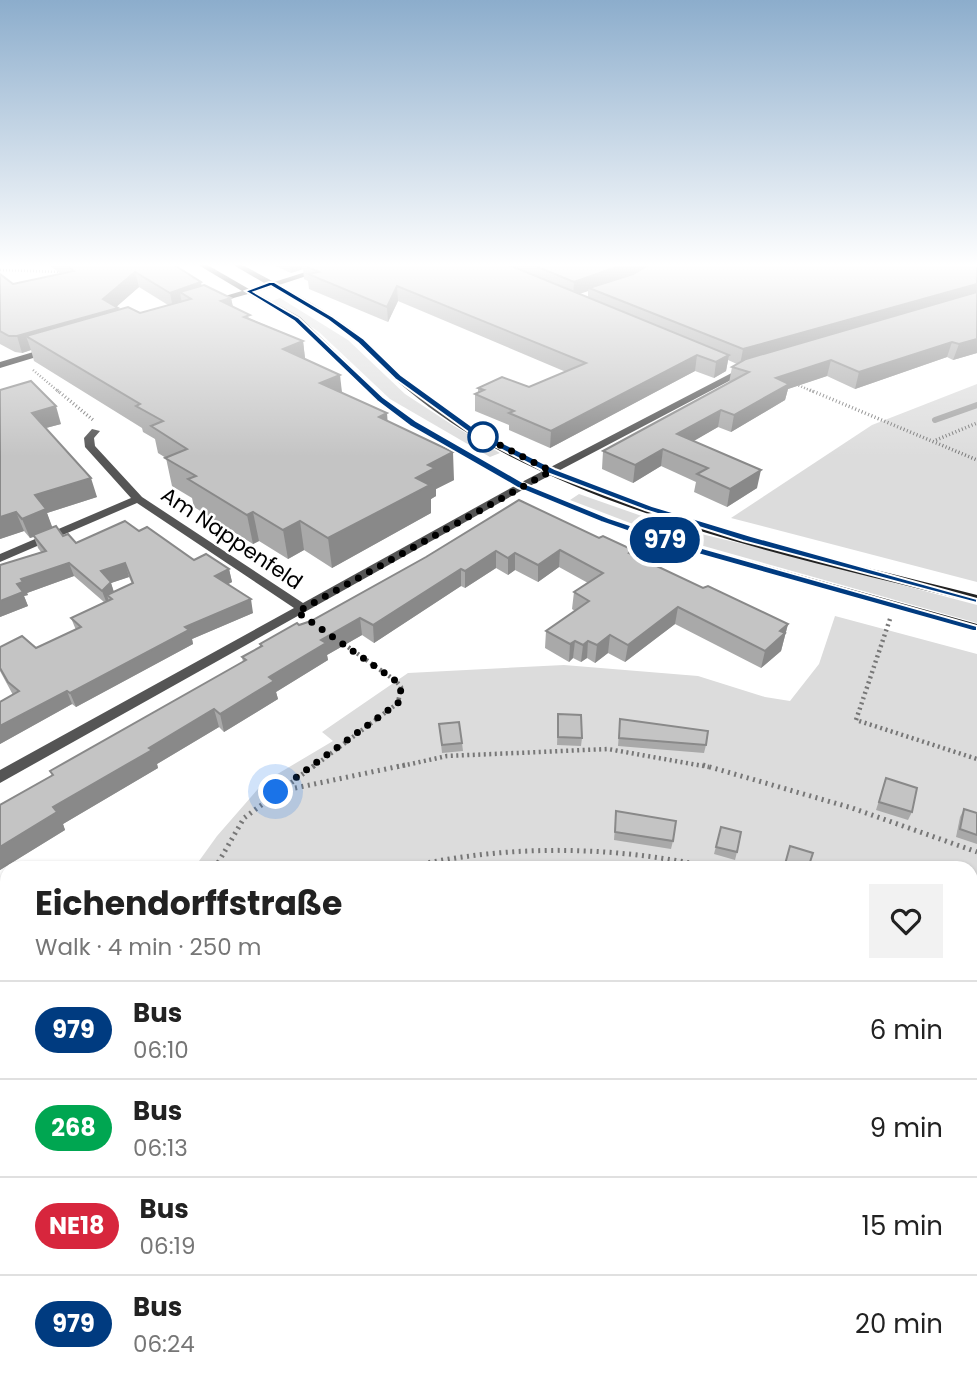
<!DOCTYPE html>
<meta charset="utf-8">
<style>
:root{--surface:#fff;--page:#f2f2f2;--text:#222;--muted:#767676;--line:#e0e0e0}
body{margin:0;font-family:Poppins,sans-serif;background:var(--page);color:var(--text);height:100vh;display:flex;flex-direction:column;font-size:26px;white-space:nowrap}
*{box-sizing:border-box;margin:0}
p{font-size:23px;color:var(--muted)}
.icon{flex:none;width:38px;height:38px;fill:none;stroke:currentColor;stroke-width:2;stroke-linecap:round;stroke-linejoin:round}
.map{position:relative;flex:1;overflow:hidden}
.details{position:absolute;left:0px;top:861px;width:978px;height:525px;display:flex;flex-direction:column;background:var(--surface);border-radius:21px 21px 0 0;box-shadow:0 2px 5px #0004}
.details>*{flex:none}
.badge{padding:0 14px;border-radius:23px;font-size:24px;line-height:46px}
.you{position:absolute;width:35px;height:35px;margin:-18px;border:5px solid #fff;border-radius:50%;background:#1a73e8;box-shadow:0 0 0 10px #1a73e833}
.map>.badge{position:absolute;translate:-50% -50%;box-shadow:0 0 0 4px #fff}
.round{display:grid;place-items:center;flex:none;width:74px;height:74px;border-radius:0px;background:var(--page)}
.headline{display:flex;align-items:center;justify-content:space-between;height:119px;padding:0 35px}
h1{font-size:33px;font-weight:700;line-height:52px}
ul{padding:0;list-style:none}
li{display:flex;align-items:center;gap:21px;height:98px;padding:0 35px;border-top:2px solid var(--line)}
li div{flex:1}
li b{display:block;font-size:26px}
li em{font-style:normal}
li .badge{min-width:77px;font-weight:700;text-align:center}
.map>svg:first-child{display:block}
</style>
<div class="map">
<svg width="977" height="1386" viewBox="0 0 977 1386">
<rect width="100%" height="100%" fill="#fff"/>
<g fill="#dcdcdc">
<polygon points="280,298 348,340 405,394 454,426 500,453 490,457 390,399 319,332 272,301"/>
<polygon points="977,384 977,582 731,518 872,425"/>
<polygon points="579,494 676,528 801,558 977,605 977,623 693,543 646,529 570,500"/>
<polygon points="835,616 977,654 977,1386 0,1386 0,1223 7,1213 7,1379 971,1379 971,868 194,868 217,836 264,782 333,741 322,732 408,673 564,665 698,676 765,697 790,701 819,664"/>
</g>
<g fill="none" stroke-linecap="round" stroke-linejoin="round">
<polyline stroke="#a3a3a3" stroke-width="6" points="935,420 977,405"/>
<g stroke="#777" stroke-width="2.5" stroke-dasharray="1 2" stroke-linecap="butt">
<polyline points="0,270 62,272"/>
<polyline points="33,370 59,392"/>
<polyline points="793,383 814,392"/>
</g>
<g stroke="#777" stroke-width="3.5" stroke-dasharray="1 2.5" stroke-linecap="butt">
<polyline points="57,390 93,420"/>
<polyline points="810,390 977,460"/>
<polyline points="936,440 977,423"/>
</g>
<g stroke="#777" stroke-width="4.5" stroke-dasharray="2 3.5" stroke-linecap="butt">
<polyline points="890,619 856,720 977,759"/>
<polyline points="313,767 398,703 401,687 396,681 341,642"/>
<polyline points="397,767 447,756 608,749 709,767"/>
</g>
<g stroke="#777" stroke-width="5" stroke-dasharray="2 4.5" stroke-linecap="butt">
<polyline points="703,765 852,808 977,852"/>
<polyline points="276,792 405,765"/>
<polyline points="215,868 244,818 315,765"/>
<path d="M403,868C508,844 610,845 715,868"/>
<polyline points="971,961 977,963"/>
</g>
<g stroke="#777" stroke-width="7" stroke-dasharray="2.5 5" stroke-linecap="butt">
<polyline points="971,1100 977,1102"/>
<polyline points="0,1254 7,1247"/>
<polyline points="971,1278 977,1280"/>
<polyline points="211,1379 220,1386"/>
<polyline points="741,1379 753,1386"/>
</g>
<polygon fill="#555" fill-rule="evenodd" points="747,365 750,366 750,370 526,488 0,783 0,770 294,608 137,503 0,562 0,554 131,498 85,447 84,438 92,429 100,431 94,438 95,446 142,497 303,603 518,484"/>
<g fill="#222" fill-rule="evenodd">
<path d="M195,263H204L249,289L266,284L230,263H239L274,282L334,263H346L279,285C309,301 338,318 364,339C375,348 384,359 394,369C420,392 449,415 480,431C633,517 808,552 977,595V603C806,560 625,524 471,435C442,418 415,397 390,375C378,364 369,352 356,341C331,320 301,303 272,287L255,292L300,317L383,397L416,422L526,484L609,518L681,542L977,624V632L673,546L601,522L518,488L410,426L377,401L294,321L248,294L208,305V301L242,291Z"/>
<polygon points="50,347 53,348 53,352 0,368 0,362"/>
</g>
</g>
<g fill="#a9a9a9" fill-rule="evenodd">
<path d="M46,263H171L202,286L231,298L233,307L251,319L303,341L305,359L342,393L388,421L454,480L436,489V496L431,499V513L332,568L304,550L288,559L259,541L253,544L194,507L192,498L172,486L166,458L158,453L155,439L143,432L142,428L34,361L31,350L22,353L15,352L0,344V274L13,284L61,274ZM139,287L168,305L140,313L118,310L116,307Z"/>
<path d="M273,263H977V353L953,360L947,357L855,389L827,376L788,389L785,400L731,432L718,427L693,441L757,488L727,507L694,492L696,482L661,466L633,483L602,469L603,451L729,383L732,367L737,364L728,360L726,371L714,378L695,371L550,448L509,430V425L475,411V394L478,393V388L529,387L566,372L398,301L388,322L309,289L308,281L304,279L303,269L291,273L273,265ZM588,291V298L579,294Z"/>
<path d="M0,390L61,424L46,428L97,497L47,513L52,528L76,543L139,531L194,560L229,569L232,582L228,584L253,613L192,639L193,644L76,707L72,704L0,744V702L13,695L0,671V647L36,648L76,630L71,618L104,602L74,576L27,593L28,595L24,596L28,606L0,617V565L41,552L38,548L34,537L30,538L24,531L0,539ZM129,577L132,584L114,592L111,583Z"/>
<polygon points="519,500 703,588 788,624 781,651 761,668 675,624 625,662 608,653 595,663 587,658 581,662 573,658 569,662 545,648 546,631 575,611 572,609 574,592 588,583 559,567 538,582 515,570 508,575 496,568 465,588 461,586 374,643 362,635 327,655 328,660 276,692 278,699 224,732 219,727 157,764 158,768 63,824 65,830 0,870 0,805 52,776 50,771 243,662 242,657 261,646 260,644 299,625 311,621 426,557"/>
<polygon points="558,714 582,738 581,746 557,745"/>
<polygon points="620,719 706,745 704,753 618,746"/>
<polygon points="439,724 462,743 463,751 442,753"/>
<polygon points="886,778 912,812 908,820 876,810"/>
<polygon points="964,809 977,813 977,844 956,837 960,817"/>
<polygon points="616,811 673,841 671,849 614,840"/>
<polygon points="721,827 737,852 735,860 714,854"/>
<polygon points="971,1050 977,1053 977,1083 971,1080"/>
<polygon points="973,1214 977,1216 977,1256 971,1254 971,1216"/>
<polygon points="371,1379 435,1379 448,1386 383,1386"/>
<polygon points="831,1379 878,1379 890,1386 829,1386"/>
</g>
<g fill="#898989">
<polygon points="289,263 324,263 302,265 303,269 291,273"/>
<polygon points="628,263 655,263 623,280 589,288 588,291 573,296 574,282"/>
<polygon points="135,272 139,287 115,308 118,308 122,324 26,336 31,350 22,353 17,336 103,299"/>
<polygon points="201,282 204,297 191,299 180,292 182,305 173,308 170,293"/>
<polygon points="977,284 977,297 740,365 743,349"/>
<polygon points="397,286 398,301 388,322 387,307"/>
<polygon points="231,298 236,322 221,301"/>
<polygon points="977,339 977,353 953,360 959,344"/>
<polygon points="303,341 306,366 283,349"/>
<polygon points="952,342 947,357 855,389 859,372"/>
<polygon points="697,355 695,371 550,448 551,431"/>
<polygon points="729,355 726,371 714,378 716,362"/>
<polygon points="831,360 827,376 788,389 785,400 731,432 734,415 776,378"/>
<polygon points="340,375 343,401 320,383"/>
<polygon points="56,406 61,424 38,430 32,413"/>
<polygon points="721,410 718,427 675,452 677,434"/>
<polygon points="387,413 389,440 379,417"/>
<polygon points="663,449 661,466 633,483 635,465"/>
<polygon points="453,452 454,480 436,489 436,496 431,499 431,513 332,568 328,538 416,478 428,465"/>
<polygon points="761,470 757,488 727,507 730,489"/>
<polygon points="91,478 97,497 47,513 53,529 30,538 22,519 35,495"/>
<polygon points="16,512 24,531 0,539 0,517"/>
<polygon points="253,512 259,541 253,544 247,515"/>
<polygon points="300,521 304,550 288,559 283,530"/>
<polygon points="560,550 559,567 538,582 538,565"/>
<polygon points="496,551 496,568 465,588 465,571"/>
<polygon points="515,553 515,570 508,575 508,558"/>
<polygon points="69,563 74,576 27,593 28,595 24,596 28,606 0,617 0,601 21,579"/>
<polygon points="125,563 129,577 111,583 115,596 107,595 109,602 107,604 102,591 101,571"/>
<polygon points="229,569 232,582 219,589 215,576"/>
<polygon points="461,569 461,586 374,643 373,625"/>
<polygon points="251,599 253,613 192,639 193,644 76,707 70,693 185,627"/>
<polygon points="678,607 675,624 625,662 628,645"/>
<polygon points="360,618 362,635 327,655 328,660 276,692 278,699 224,732 220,714 269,677 321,640"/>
<polygon points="788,624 781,651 761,668 765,651 780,631"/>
<polygon points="610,635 608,653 595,663 597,645"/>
<polygon points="575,641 573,658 569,662 570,644"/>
<polygon points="588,641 587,658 581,662 583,645"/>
<polygon points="67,691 72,704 0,744 0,726"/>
<polygon points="214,709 219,727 157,764 158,768 63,824 65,830 0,870 0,847 53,807 149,748"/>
<polygon points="7,972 7,983 0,988 0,977"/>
<polygon points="7,1062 7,1073 1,1077 0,1067"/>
</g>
<g fill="#c4c4c4" stroke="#898989" stroke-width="2">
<polygon points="64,263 171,263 201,282 170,293 135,272 103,299 118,308 17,336 9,336 0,331 0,274 13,284 74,271"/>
<polygon points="307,263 504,263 729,355 716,362 697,355 551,431 509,413 514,411 475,394 484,390 478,388 502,377 529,387 586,363 397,286 387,307 308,274 319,272 302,265"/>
<polygon points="528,263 628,263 574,282"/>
<polygon points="652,263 977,263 977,284 743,349 589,288 633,274"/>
<polygon points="204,285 231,298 221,301 250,315 244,317 303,341 283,349 340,375 320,383 387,413 379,417 453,452 428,465 435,468 416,478 430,485 328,538 300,521 283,530 253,512 247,515 188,479 196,476 165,458 187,449 151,426 163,421 136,406 140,404 26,336 128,307 140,313 191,299 180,292"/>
<polygon points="977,292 977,339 959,344 952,342 859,372 831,360 776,378 789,384 734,415 721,410 677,434 761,470 730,489 697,474 708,468 663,449 635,465 603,451 749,372 732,367 746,359"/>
<polygon points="31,381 56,406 32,413 91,478 35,495 46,509 22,519 16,512 0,517 0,390"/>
<polygon points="519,500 599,538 603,536 633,550 629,553 703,588 708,586 788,624 780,631 785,633 765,651 678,607 628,645 610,635 597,645 588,641 583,645 575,641 570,644 546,631 589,601 574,592 603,573 560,550 538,565 515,553 508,558 496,551 465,571 461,569 373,625 360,618 321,640 326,643 269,677 274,681 220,714 214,709 149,748 152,750 53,807 57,812 0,847 0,805 53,775 50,771 246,660 242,657 262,646 260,644 297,623 299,625 311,621 426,557"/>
<polygon points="125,521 139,531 147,527 194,560 206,554 229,569 215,576 251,599 185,627 189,630 70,693 67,691 0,726 0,702 19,691 8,682 0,668 0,647 22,636 36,648 81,627 71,618 112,599 107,595 133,583 125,563 101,571 111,582 102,591 69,563 21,579 23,582 17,584 23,592 0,601 0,565 46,551 33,535 56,526 63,536 68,534 76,543"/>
<polygon points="558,714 581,715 582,738 558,737"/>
<polygon points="620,719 708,731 706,745 619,738"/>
<polygon points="459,722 462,743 442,745 439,724"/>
<polygon points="886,778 917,788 912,812 879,802"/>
<polygon points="964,809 977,813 977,835 960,829"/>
<polygon points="616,811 676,821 673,841 615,832"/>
<polygon points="721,827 741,832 737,852 716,847"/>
<polygon points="790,846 813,853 808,868 784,868"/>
<polygon points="79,863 84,868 71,868"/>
<polygon points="7,910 7,972 0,977 0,914"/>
<polygon points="7,1018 7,1062 0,1067 0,1023"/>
<polygon points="971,1050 977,1053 977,1073 971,1071"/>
<polygon points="973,1214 977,1216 977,1247 971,1245 971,1225"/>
<polygon points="378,1379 435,1379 448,1386 401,1386 396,1383 394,1386 389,1386"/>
<polygon points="834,1379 878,1379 890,1386 832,1386"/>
</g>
<linearGradient id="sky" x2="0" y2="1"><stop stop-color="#8cadcc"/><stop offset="0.58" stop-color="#fff"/><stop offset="1" stop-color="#fff" stop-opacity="0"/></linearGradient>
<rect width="977" height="457" fill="url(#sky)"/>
<polygon fill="#003b80" stroke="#fff" stroke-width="2" points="269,282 274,282 333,317 364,339 401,375 477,430 555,469 652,506 751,536 977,599 977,603 743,541 645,510 547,473 471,434 395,379 358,343 328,320 271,286 254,292 299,318 383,397 416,421 526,484 609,518 681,542 977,626 977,631 973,631 673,547 601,522 518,488 410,426 377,401 294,321 245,291"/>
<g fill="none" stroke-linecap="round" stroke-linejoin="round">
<path stroke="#000" stroke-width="7" stroke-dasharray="0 12.6" d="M276,792L398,703C402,694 402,689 396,681L297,612L551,471L474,432L483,437"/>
</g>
<circle fill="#fff" stroke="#003b80" stroke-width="3.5" cx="483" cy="437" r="14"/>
<g text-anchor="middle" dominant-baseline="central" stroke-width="5" stroke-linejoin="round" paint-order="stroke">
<g font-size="21" fill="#000" stroke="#fff">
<text transform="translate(232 538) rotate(34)">Am Nappenfeld</text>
</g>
</g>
</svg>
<div class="you" style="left:276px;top:792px"></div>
<b class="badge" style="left:665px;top:540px;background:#003b80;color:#fff">979</b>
<section class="details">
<div class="headline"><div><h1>Eichendorffstraße</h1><p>Walk · 4 min · 250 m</p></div><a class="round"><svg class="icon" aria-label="heart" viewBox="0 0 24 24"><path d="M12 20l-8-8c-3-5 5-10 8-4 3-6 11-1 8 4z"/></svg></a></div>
<ul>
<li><span class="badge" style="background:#003b80;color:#fff">979</span><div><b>Bus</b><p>06:10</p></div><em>6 min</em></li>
<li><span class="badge" style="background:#00a651;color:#fff">268</span><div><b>Bus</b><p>06:13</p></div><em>9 min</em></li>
<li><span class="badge" style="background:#d7263d;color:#fff">NE18</span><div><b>Bus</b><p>06:19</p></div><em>15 min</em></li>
<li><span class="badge" style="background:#003b80;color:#fff">979</span><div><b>Bus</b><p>06:24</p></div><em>20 min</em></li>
</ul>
</section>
</div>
